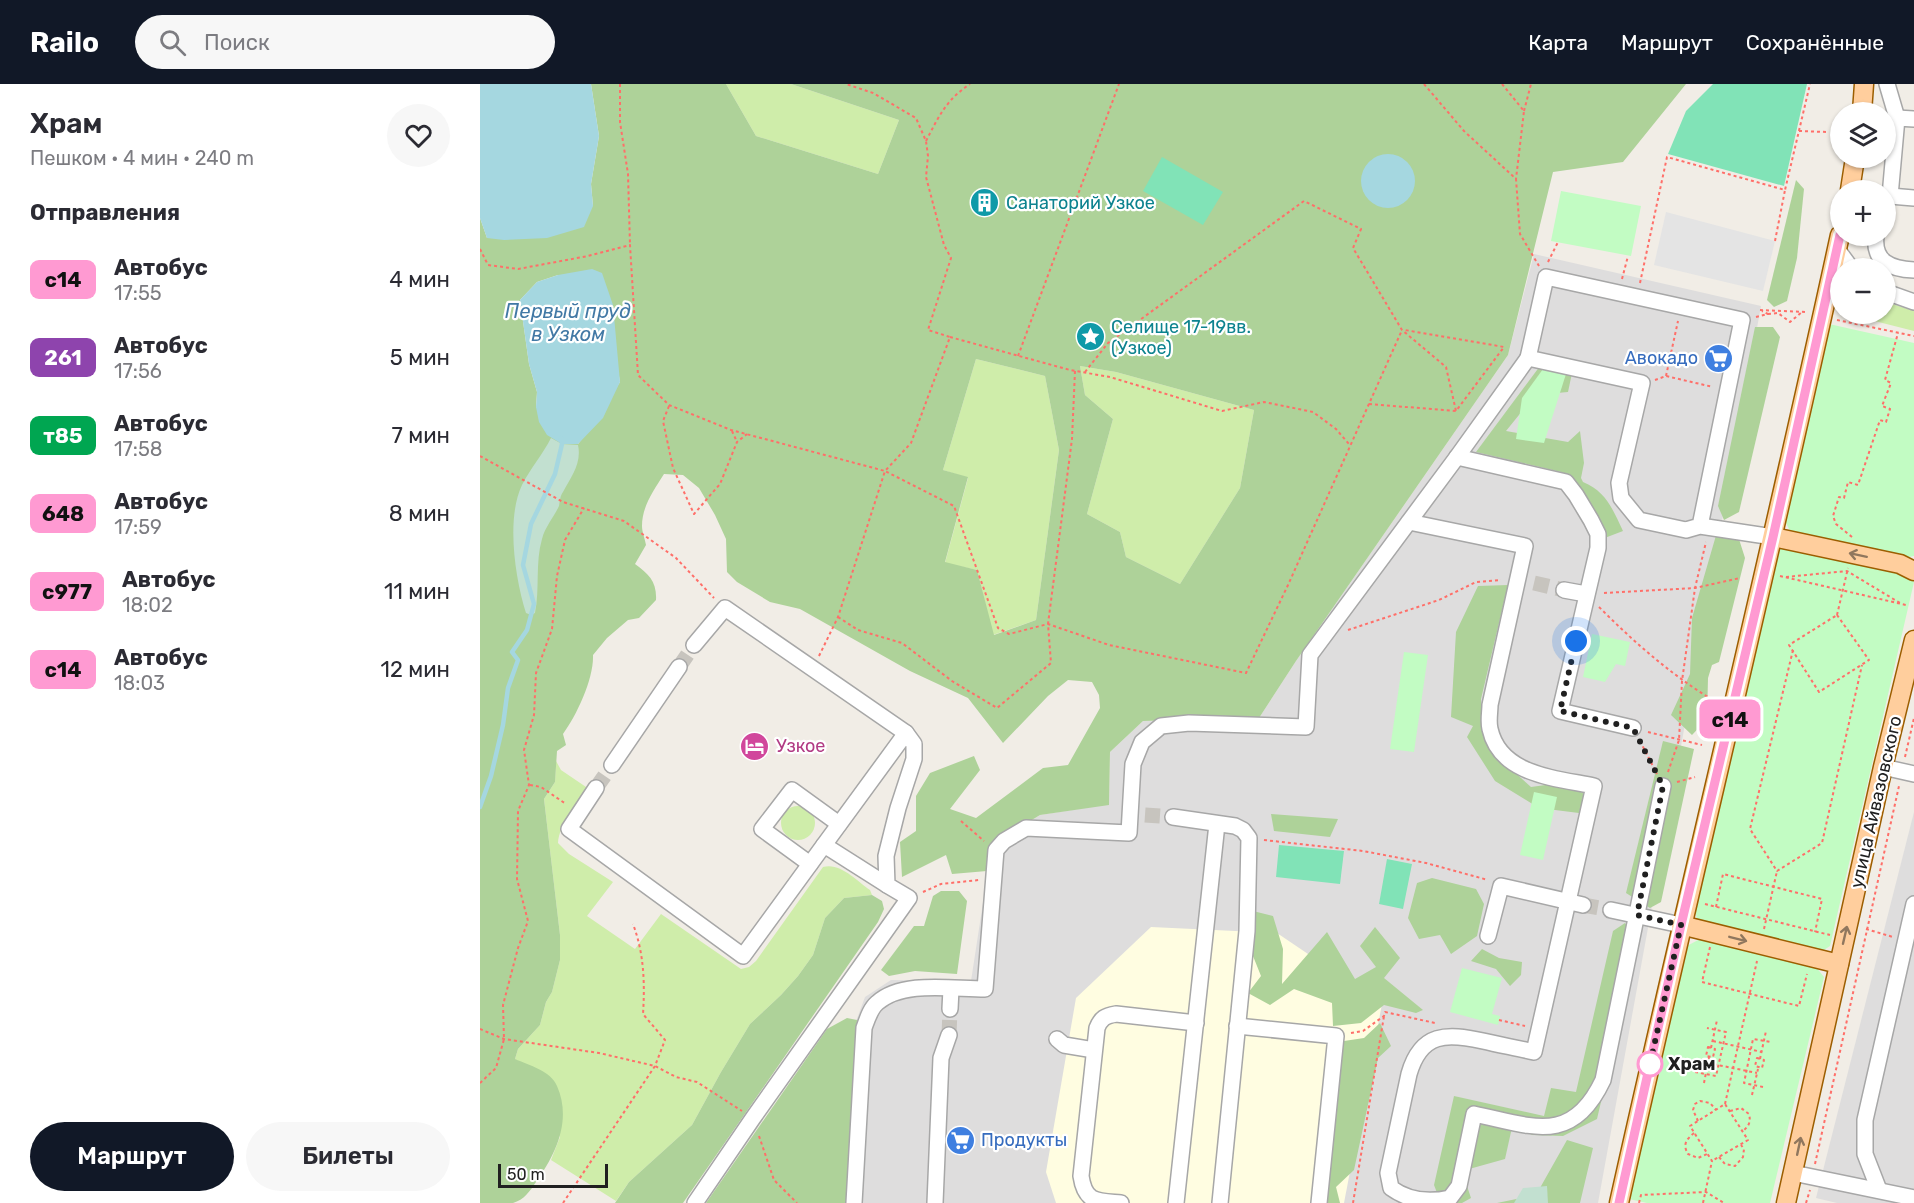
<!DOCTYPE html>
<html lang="ru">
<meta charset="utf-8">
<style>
:root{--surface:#fff;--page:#f7f7f7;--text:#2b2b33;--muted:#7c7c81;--accent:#111827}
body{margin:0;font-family:Rubik,sans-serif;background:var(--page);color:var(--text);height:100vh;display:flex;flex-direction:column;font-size:22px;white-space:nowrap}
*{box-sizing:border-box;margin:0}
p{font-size:20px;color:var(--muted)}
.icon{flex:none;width:33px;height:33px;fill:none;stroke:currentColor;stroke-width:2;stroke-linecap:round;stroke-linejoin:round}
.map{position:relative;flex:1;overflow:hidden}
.side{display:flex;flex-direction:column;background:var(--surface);width:480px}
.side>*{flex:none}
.badge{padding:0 12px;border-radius:9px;font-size:21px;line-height:39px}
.tools{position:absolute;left:1350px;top:18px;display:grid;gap:12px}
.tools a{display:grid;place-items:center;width:66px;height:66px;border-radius:50%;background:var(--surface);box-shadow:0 2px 4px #0004;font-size:30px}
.scale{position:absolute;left:18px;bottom:15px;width:110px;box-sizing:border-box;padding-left:6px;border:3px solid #202020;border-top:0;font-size:16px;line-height:21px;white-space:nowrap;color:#202020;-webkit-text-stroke:4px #fff;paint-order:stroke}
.you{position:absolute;width:30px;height:30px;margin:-15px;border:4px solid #fff;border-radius:50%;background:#1a73e8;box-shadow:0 0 0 9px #1a73e833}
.map>.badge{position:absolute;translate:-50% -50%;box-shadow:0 0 0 3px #fff}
h2{padding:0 30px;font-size:22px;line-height:54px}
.round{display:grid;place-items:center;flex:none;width:63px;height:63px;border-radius:32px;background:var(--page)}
.head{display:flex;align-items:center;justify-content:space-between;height:102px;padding:0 30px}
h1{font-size:28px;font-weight:600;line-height:45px}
.action{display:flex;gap:12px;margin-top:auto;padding:12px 30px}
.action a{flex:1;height:69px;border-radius:36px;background:var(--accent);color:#fff;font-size:24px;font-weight:600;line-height:69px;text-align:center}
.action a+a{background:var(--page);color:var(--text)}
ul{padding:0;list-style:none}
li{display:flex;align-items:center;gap:18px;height:78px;padding:0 30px}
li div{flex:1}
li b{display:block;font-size:22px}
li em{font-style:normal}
li .badge{min-width:66px;font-weight:700;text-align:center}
header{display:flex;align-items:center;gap:36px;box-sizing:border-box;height:84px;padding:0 30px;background:var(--accent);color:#fff}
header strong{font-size:28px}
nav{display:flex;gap:33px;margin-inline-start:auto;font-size:21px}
.search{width:420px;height:54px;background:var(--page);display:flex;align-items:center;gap:15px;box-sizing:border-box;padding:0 21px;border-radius:33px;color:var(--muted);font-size:22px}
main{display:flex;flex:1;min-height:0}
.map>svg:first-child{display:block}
</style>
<header>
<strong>Railo</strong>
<div class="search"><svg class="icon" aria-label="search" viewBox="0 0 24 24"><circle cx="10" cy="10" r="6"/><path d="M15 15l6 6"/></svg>Поиск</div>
<nav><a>Карта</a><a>Маршрут</a><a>Сохранённые</a></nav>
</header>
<main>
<section class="side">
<div class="head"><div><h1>Храм</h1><p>Пешком · 4 мин · 240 m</p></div><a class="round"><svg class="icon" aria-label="heart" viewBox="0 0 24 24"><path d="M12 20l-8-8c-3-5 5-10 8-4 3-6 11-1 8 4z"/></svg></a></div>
<h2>Отправления</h2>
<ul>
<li><span class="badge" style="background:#ff9ad2;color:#111">с14</span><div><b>Автобус</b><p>17:55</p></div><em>4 мин</em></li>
<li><span class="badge" style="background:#8e44ad;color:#fff">261</span><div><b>Автобус</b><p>17:56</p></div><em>5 мин</em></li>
<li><span class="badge" style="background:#00a651;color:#fff">т85</span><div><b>Автобус</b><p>17:58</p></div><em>7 мин</em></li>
<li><span class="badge" style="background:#ff9ad2;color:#111">648</span><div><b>Автобус</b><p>17:59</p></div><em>8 мин</em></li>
<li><span class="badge" style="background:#ff9ad2;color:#111">с977</span><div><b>Автобус</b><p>18:02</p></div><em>11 мин</em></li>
<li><span class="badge" style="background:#ff9ad2;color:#111">с14</span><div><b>Автобус</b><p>18:03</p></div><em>12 мин</em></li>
</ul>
<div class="action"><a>Маршрут</a><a>Билеты</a></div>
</section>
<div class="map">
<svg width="1434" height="1119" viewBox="0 0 1434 1119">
<rect width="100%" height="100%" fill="#f1ede6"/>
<g fill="#dedddd">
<polygon points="1054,170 1281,222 1118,1119 234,1119 375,940 385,913 411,896 491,897 512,760 560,731 629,720 630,668 663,637 779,634 816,577 1028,271"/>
<polygon points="1434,728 1434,1119 1357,1119 1336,1114"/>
</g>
<polygon fill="#fffde1" points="671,843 797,849 902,920 864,1119 576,1119 566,1088 596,914"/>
<g fill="#cfedaa">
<polygon points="246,0 311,0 419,36 398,90 276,52"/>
<polygon points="1406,218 1434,227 1434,247 1367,230 1406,230"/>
<polygon points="496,275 565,292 579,366 556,536 513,551 497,486 465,479 488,394 463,386"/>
<polygon points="600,282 636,288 774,326 760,404 700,500 646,473 640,448 607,430 633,335 605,311"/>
<path d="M76,677L81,686L109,705C98,720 79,740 78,759L89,770L133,798L107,832L155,865L181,830L261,885L269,883L276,877L343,783C360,778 377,797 390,806L392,811L364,814L345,834L333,871L318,892L301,911L270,940L241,988L212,1041L149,1098L136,1117L71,1076L80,1053L35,975L38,965L60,941L66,918L72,908L80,876V851L64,715L75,698Z"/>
<circle cx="318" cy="739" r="17"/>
</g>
<g fill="#aed299" fill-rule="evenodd">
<path d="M111,0H246L276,52L398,90L419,36L311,0H1206L1143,78L1073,88L1028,271L816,577L779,634L663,637L630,668L629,721L560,731L512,760L507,787L472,790L466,771L422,793L420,758L436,747V712L450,689L494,672L500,686L470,725L496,734L563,684L588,681L620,624L619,611L612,598L588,596L568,612L523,659L488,614L430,587L320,525L290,518L257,498L247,488L246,455L235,431L219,404L203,391L184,390C174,406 162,422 162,442C162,448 165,455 166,461L155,480C169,490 177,498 176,516L159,534L148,536L127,554L113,571C114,594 97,631 83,650L86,661L77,667L75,698L64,715L80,851V876L72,908L66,918L60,941L38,965L35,975C49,981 71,987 77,1002C92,1036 76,1070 56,1098C50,1107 44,1116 33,1119C24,1119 9,1119 0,1119V134L7,154L113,122L111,100L119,52ZM78,191L137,280L140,298L107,349L98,360L56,323L57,308L49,280L40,216L57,198ZM496,275L565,292L579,366L556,536L514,551L497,486L465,478L488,393L463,386ZM600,282L636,288L774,326L760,404L700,500L646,473L640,448L607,430L633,335L605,311Z"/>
<polygon points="1316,96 1324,105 1317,174 1307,217 1294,223 1287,216"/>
<polygon points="1275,243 1293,243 1300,253 1259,428 1244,436 1238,422"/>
<path d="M1060,282L1092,289L1088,308L1055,311L1026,347L1088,358L1100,347L1104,379L1101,394L1103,398C1126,407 1133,426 1143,447L1122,455L1092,397L1081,388L996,368Z"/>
<polygon points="1237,448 1258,452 1265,474 1239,578 1232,581 1228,594 1227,635 1212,651 1191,631 1210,590 1212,534"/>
<polygon points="1028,501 1001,615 1002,642 1010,666 1051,703 1080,699 1105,710 1099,729 1059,724 1015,697 987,653 993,642 971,633 976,548 998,502"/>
<polygon points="1183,657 1214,665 1181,818 1170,824 1146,809"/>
<polygon points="791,730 858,735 850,753 794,747"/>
<polygon points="952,794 996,805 1004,820 997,852 971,870 960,851 939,855 928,834 937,799"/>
<polygon points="461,807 479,807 487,817 477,890 435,887 409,892 401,886 434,842 444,842 453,812"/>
<polygon points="392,811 402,817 404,825 398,838 203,1119 135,1119 149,1098 212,1041 241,988 270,940 301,911 318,892 333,871 345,834 364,814"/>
<polygon points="773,827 793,832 803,865 802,900 847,848 875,895 896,883 880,862 895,843 920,874 904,894 943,926 936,929 904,921 881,939 853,942 852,919 814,905 790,921 768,909 781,892 769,862"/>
<polygon points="1145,839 1158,860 1117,1035 1083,1052 1052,1051 1033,1039 1025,1075 982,1087 991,1114 982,1119 961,1119 954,1101 974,1012 1064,1032 1071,1004 1096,1008 1133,847"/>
<polygon points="1002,865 1019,874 1042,878 1041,891 1030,902 1016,885 991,877"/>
<polygon points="367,934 377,936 371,1119 226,1119 347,945"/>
<polygon points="900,939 911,962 898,974 874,1086 856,1103 860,1119 843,1119 864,957 884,954"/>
<polygon points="1087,1056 1113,1064 1100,1119 1017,1119 1056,1111"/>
</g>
<g fill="#c2e0d0">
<path d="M71,354L82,360L98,361C102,379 91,393 83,408C80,412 80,417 79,422C74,433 65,443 62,455C55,479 60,505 55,529L51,531L46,529C35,495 26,434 42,401C50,385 63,370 71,354Z"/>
<polygon points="1067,1102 1068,1119 1034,1119 1043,1104"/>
</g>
<g fill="#c2fcc3">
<polygon points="1081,107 1161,122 1151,172 1071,157"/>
<polygon points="1349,240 1434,259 1434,472 1429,473 1310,447 1305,437"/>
<polygon points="1063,285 1086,290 1064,359 1036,355 1042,314"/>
<polygon points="1309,464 1421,487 1429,492 1434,498 1350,862 1341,868 1217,837 1215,823 1294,471 1299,465"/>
<polygon points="1112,550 1150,558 1145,582 1136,580 1125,598 1103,593"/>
<polygon points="924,568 948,571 934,668 910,665"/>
<polygon points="1054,708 1077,713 1063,776 1040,771"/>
<polygon points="1220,855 1336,883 1344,893 1290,1119 1167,1119 1149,1115 1205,863"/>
<polygon points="982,884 1022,894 1012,930 1020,932 1018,941 970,928"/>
</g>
<g fill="#81e3b7">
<polygon points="1233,0 1327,0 1304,102 1188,70 1206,27"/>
<polygon points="682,73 743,108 723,141 663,107"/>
<polygon points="799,761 864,767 860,800 796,793"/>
<polygon points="907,775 932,780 923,825 899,820"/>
</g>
<polygon fill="#e4e4e4" points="1186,128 1295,157 1283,207 1174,181"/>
<g fill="#a5d7e0">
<polygon points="0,0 111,0 119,52 111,100 113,122 104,143 67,154 24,156 7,154 0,134"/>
<circle cx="908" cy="97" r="27"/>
<polygon points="112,185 122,189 133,221 140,298 123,334 98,360 82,360 67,351 59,338 56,323 57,308 49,280 40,216 57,198 78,191"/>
</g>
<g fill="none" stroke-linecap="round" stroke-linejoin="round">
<polyline stroke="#a5d7e0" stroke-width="4.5" points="0,723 11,692 23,641 28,604 38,576 32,568 47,546 54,520 43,481 51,440 75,390 82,360 81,354"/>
<g stroke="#c7c4be" stroke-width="15" stroke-dasharray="15 8" stroke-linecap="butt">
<polyline points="1054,499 1084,506"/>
<polyline points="199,583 214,561"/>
<polyline points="116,704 132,681"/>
<polyline points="665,731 693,733"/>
<polyline points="1103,821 1131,826"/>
<polyline points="469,951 470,925"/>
</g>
<defs>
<g id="minor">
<polyline points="1417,34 1434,35"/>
<polyline points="1406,111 1410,112 1417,34 1407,0"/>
<polyline points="1410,112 1434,114"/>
<path d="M1396,152C1393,178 1411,185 1434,186"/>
<polyline points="1357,165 1371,184"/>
<polyline points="1406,208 1434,218"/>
<polyline points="977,373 1086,398 1096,411 1111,436 1118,450 1118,464 1080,627 1153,644"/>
<path d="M929,438L1045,462L1010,621C1010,628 1008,637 1010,645C1020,691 1075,694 1114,702L1054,968C1037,964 1020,961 1003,957C967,949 941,948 929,990L908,1089L911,1104C929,1117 948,1119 970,1114L979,1102L994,1030C1052,1042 1092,1062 1123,996L1183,702"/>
<polyline points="1220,442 1262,236 1066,193 1048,274 1162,299 1139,399 1141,414 1159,436 1206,446 1220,442 1293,453"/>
<polyline points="1084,506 1106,510"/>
<polyline points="214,561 245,524 426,649 434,660 434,675 418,724 406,772 407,801 429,814 273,1034 215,1119"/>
<polyline points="132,681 199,583"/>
<polyline points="1403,683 1434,690"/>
<polyline points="116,704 89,745 263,872 344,761 407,801"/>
<polyline points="693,733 755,742 763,746 769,754 767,847 740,1119"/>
<polyline points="344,761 426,649"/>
<polyline points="330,780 282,745 312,706 359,740"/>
<polyline points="1131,826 1201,841"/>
<polyline points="1008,852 1021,802 1103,821"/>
<polyline points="470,925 471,905"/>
<polyline points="757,942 856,952 839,1119"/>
<polyline points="577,955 584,961 614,966"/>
<polyline points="1313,1089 1434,1114"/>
<polyline points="1399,1106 1385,1070 1385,1036 1434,820"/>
<path d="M374,1119L384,944C387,936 390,925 397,919C422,896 472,905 505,905L516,766L524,757L546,744L649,749L653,680L662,658L681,642L709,639L826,643L830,571L977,373L1048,274"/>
<polyline points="455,1119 461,974 469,951"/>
<path d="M641,1119C617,1117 605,1119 601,1092L617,944C621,934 625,932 636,930L716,939"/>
<polyline points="696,1119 737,740"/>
</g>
<g id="major">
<polyline points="1382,28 1384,0"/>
<polyline points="1370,106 1375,74"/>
<polyline points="1293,453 1420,480 1434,487"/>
<polyline points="1201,841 1359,880"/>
<path d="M1139,1119C1211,796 1290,475 1360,151"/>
<polyline points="1306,1119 1403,683 1434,556"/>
</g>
</defs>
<use href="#minor" stroke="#a7a7a7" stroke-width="18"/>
<use href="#major" stroke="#9c5e00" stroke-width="21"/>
<g stroke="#ff6f69" stroke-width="2" stroke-dasharray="3 3" stroke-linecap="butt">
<polyline points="140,0 140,38 148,90 150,161"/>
<polyline points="944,0 984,47 1036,95 1040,150 1059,182"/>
<polyline points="1022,0 1044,27 1036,95"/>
<polyline points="1044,27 1051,0"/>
<polyline points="1319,47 1347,48"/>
<path d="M446,57C459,32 466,16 490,0"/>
<polyline points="1295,157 1305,106"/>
<polyline points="0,165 8,181 38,185 108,172 150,161 158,291 189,321 251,346 405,387 431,359 470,253 448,246 471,174 464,161 446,93 448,72 446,57 436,34 393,9 366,0"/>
<polyline points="1068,178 1078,158"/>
<polyline points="1142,195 1148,172"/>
<polyline points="1160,199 1187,73 1305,106 1330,0"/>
<polyline points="1280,226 1325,228"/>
<polyline points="1288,230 1298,229 1310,238 1322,228"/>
<polyline points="1276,233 1288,230 1282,227"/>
<polyline points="1357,236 1434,252"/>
<polyline points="470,253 590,286 630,293 742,327 784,318 833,328 856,345 869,360"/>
<polyline points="538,272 639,0"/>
<polyline points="605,288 628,259 824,117 881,145 873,164 922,246 966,283 976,327"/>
<polyline points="1186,292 1198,237"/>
<polyline points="1175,296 1186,292 1233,303"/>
<polyline points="889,320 976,327 1024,263 925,246"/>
<polyline points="189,322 183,337 193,384 214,430 240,400 257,358 267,350"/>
<polyline points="252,347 257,358"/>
<polyline points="0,372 83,418 144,437 196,474 234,514"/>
<polyline points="1372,453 1356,440 1353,432 1359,413 1364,414 1368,398 1378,401 1400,336 1406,338 1410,325 1402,322 1411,299 1405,296 1418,249"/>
<polyline points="1300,492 1426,521"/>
<polyline points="1306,493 1367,487 1420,519"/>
<polyline points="1124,509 1215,504 1260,494"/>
<path d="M1119,523C1154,558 1189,589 1231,615"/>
<polyline points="1357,531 1368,484"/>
<polygon points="1357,531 1389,576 1339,608 1309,561"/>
<polyline points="358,533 378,546 422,559 472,597 517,624 571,579 568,540 592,355 595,287"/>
<polyline points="868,546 959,516 996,498 1021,496"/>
<polyline points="1313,566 1270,745 1297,787 1342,759 1382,581"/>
<polyline points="339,572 358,533 405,387 474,422 518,544 529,550 568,540 629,561 766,589 808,501 922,246"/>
<polyline points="1168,648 1222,661"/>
<polyline points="1160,657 1177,690"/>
<polyline points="1425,673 1434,634"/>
<polyline points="1188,688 1199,656 1202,597 1215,504 1226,458"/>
<polyline points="1197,698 1215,693"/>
<polyline points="50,701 61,703 86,720"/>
<polyline points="481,737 504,757"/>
<polyline points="784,756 883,767 946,779 1008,796"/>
<polyline points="443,808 461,800 499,796"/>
<polyline points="1225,820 1350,851"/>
<polyline points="1236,823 1243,790 1342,815 1335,848"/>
<polyline points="1284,845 1297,787"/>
<polyline points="1386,845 1413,853"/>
<polyline points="1230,863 1222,898 1319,922 1327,890"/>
<polyline points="1019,936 1045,942"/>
<polyline points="0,945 24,955 119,969 175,982 196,993 217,998 262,1027"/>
<polyline points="871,949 883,947 904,932 905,928 955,939"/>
<polyline points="1233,957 1282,968"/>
<polygon points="1228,963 1235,965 1233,973 1226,972"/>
<polyline points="1231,964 1237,936"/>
<polygon points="1277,974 1284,976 1282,984 1275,982"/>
<polyline points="1280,975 1286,947"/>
<polyline points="1228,979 1277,989"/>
<polyline points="1215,988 1236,992 1246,948 1227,944"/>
<polyline points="0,999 16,984 24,955 23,921 38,864 48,837 37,795 38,727 49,701 44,666 54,631 56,589 72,545 77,492 85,456 104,424"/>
<polyline points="1224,999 1229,973"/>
<polyline points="1283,1003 1264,999 1273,955 1291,958"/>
<polyline points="1272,1011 1278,985"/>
<polyline points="1245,1020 1277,877"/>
<path d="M1250,1027L1261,1024L1269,1030C1271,1038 1269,1042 1263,1047"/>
<polyline points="1218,1037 1213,1026 1215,1020 1220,1017 1230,1019 1236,1026"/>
<path d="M1214,1049C1207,1055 1202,1060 1208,1070L1218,1074L1227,1070"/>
<polyline points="279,1052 294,1096 317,1119"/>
<polyline points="1239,1073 1245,1080 1255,1082 1263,1073 1264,1065 1261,1061"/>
<polyline points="1335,1080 1419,702"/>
<path d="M83,1119L175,982L185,956L163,930C165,899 164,869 153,840"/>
<polyline points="873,1119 904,932"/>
<polyline points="1159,1119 1161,1111 1226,1108 1244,1119"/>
<polyline points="1223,1119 1232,1077 1210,1042 1245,1020 1268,1056 1232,1077"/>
<polyline points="1326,1119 1330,1106"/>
</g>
<use href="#minor" stroke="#fff" stroke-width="15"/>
<use href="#major" stroke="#ffce9d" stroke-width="18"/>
</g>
<defs><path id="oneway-shaft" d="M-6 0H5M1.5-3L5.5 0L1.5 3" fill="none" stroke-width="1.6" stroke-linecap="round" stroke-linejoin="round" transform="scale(1.5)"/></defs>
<g stroke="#90775e">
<use href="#oneway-shaft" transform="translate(1378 471) rotate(-168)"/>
<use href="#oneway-shaft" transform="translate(1365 851) rotate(-77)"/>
<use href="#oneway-shaft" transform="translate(1258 855) rotate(14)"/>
<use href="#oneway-shaft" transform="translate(1319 1062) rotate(-78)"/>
</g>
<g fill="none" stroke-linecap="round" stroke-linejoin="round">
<defs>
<polyline id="line" points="1139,1119 1201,841 1293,453 1360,151"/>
</defs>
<use href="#line" stroke="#fff" stroke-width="14"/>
<use href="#line" stroke="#ff9ad2" stroke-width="9"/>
<polyline stroke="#202020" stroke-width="6" stroke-dasharray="0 10.8" points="1096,557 1080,627 1153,644 1183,702 1157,831 1201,841 1170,980"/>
</g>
<defs>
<symbol id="building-disc" viewBox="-11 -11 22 22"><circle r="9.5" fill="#0f9aa8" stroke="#fff"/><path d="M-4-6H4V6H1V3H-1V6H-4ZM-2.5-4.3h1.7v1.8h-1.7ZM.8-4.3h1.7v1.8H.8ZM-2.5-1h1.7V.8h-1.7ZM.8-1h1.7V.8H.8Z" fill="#fff"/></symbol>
<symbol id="sight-disc" viewBox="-11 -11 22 22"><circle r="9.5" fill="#0f9aa8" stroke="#fff"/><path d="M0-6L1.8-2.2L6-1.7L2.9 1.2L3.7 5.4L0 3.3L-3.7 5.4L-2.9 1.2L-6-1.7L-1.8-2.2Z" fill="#fff"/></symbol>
<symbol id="supermarket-disc" viewBox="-11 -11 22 22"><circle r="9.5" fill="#3f7fe0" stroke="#fff"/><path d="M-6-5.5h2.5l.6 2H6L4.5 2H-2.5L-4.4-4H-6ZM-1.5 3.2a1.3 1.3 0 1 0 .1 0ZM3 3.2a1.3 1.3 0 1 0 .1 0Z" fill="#fff"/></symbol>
<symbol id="hotel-disc" viewBox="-11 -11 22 22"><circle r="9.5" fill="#d1479c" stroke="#fff"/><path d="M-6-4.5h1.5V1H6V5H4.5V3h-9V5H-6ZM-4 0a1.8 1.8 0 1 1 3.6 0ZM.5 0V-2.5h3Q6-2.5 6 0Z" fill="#fff"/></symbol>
</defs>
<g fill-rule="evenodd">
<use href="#building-disc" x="488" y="102" width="33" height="33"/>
<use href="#sight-disc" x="594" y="236" width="33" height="33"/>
<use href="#supermarket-disc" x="1222" y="258" width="33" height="33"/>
<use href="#hotel-disc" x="258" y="646" width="33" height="33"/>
<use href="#supermarket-disc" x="464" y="1040" width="33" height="33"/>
</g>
<circle fill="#fff" stroke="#ff9ad2" stroke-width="3" cx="1170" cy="980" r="12"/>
<g text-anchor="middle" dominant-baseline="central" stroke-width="4.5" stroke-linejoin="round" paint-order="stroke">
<g font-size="18" fill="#0d838f" stroke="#fff" text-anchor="start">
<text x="526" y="119">Санаторий Узкое</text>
<text x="631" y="243">Селище 17-19вв.<tspan x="631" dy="21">(Узкое)</tspan></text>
</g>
<g font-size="18" fill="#366cbe" stroke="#fff" text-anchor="end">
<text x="1218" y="274">Авокадо</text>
<text x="501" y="1056" text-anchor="start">Продукты</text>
</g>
<g font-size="18" fill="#b23c85" stroke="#fff" text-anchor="start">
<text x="296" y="662">Узкое</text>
</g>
<g font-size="18" fill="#202020" stroke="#fff">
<text transform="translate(1396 718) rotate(-77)">улица Айвазовского</text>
</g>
<g font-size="18" font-weight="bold" fill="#202020" stroke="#fff" text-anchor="start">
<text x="1188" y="980">Храм</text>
</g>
<g font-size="20" font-style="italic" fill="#4279a5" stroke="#fff">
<text x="88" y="227">Первый пруд<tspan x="88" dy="23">в Узком</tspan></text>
</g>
</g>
</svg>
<div class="tools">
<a><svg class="icon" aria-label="layers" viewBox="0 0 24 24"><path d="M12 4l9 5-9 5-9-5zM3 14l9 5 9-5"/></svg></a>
<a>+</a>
<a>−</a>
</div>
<div class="scale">50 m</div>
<div class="you" style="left:1096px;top:557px"></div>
<b class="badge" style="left:1250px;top:635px;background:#ff9ad2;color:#111">с14</b>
</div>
</main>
